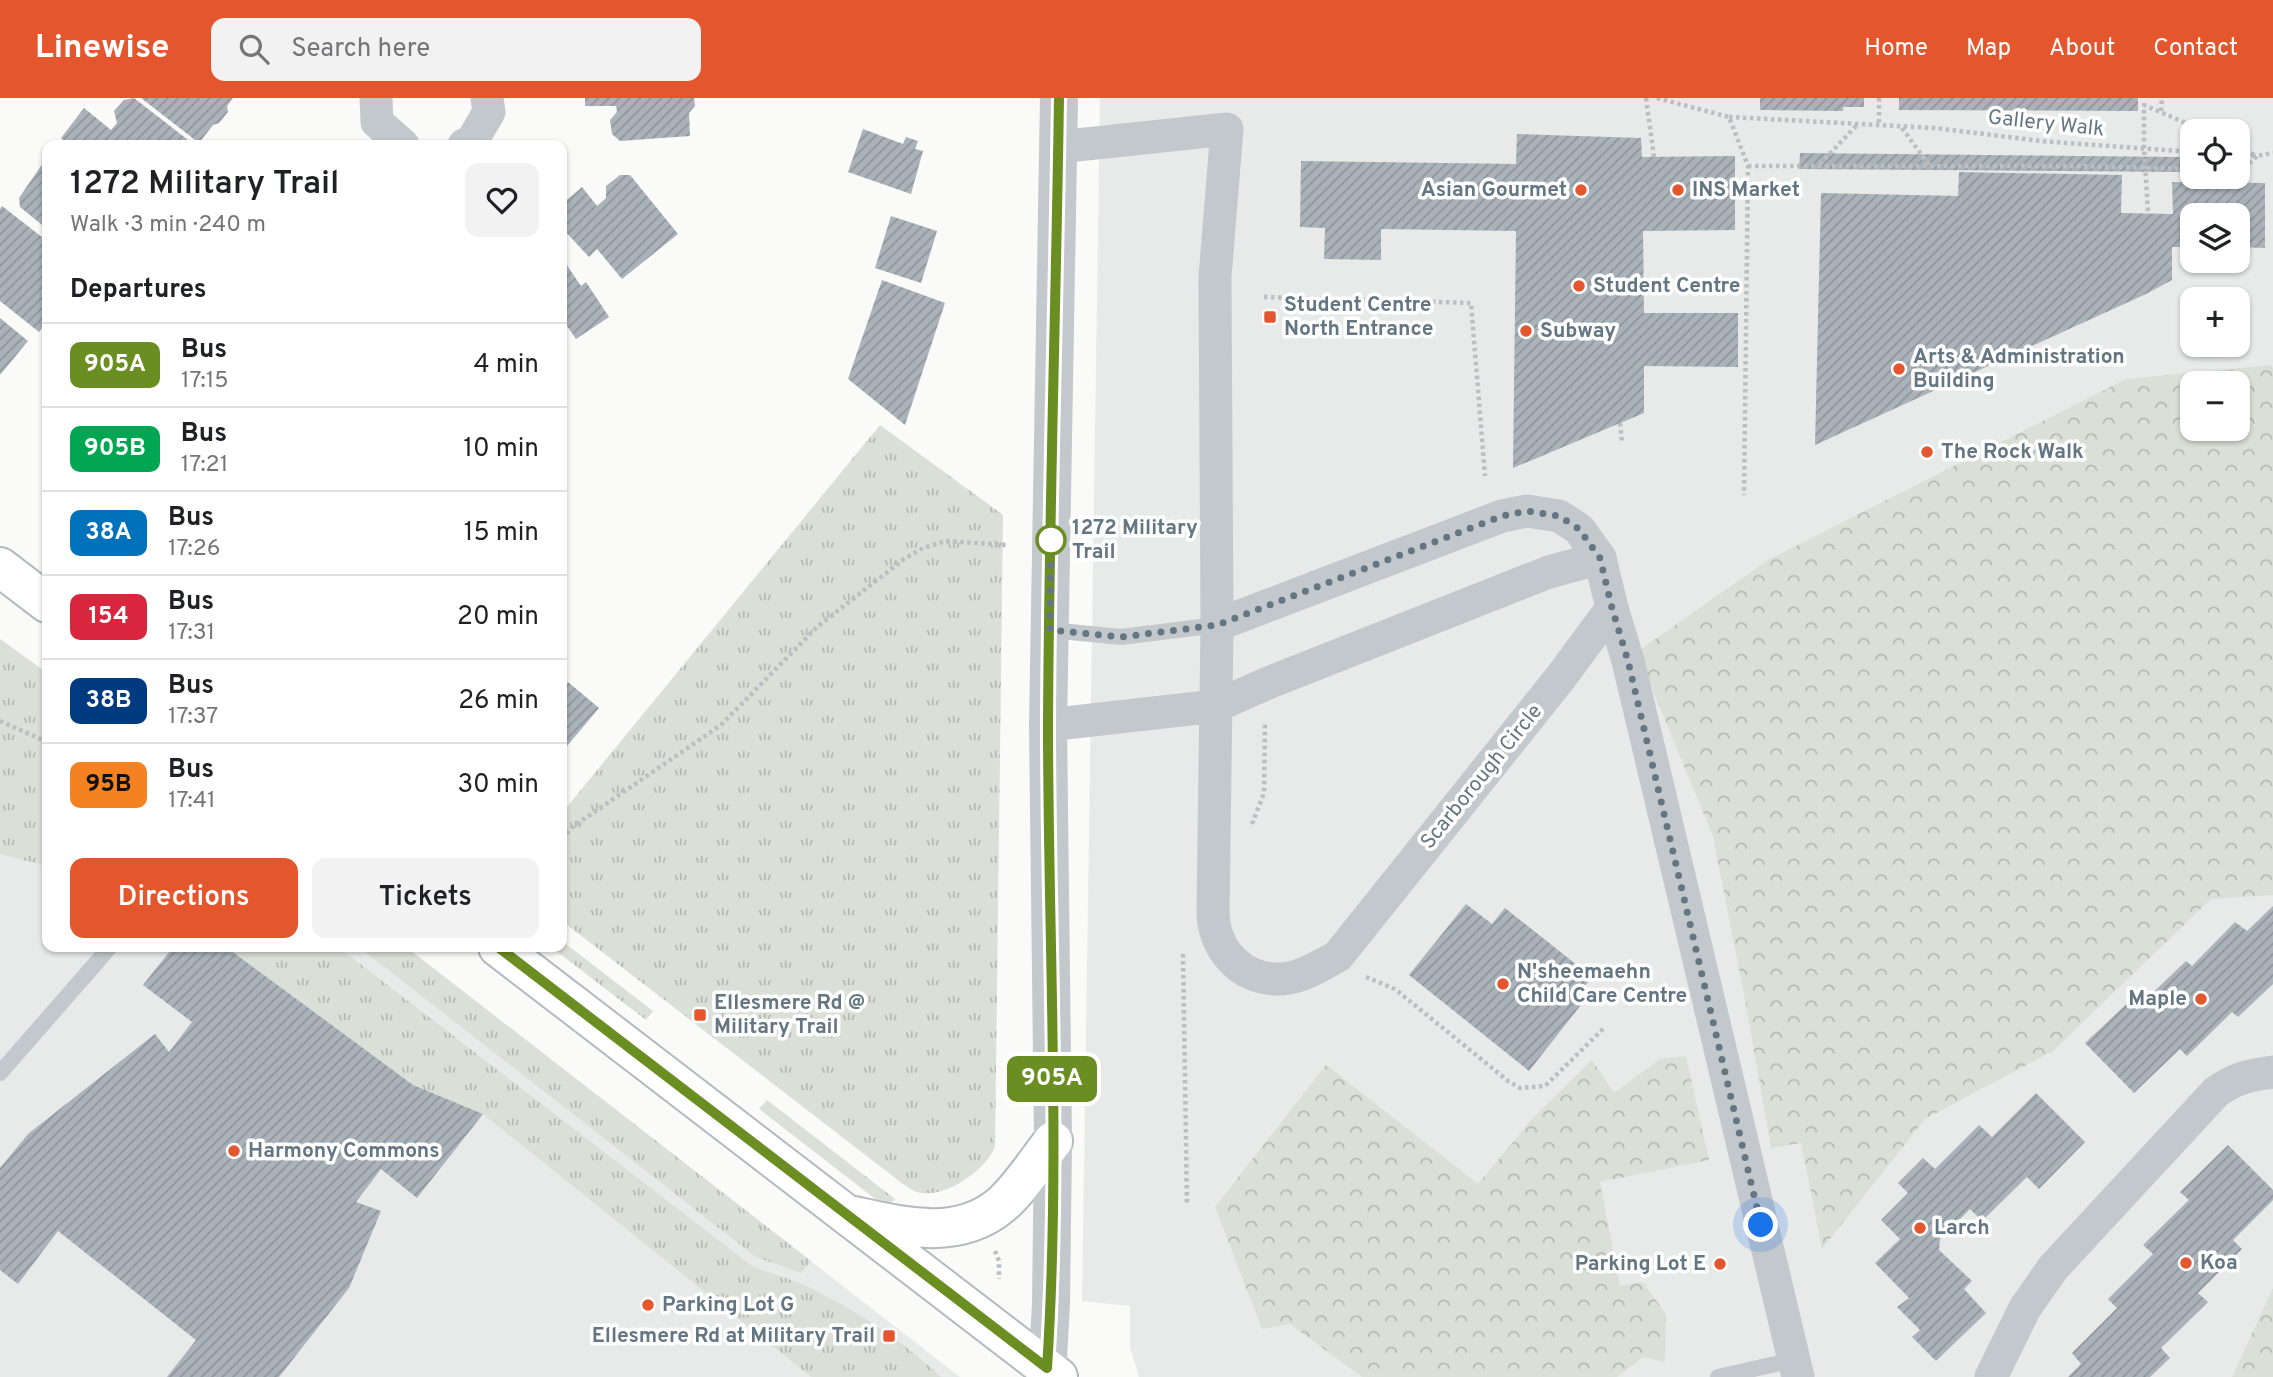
<!DOCTYPE html>
<meta charset="utf-8">
<style>
:root{--surface:#fff;--page:#f2f2f2;--text:#202124;--muted:#757577;--line:#e0e0e0;--accent:#e4572e}
body{margin:0;font-family:Overpass,sans-serif;background:var(--page);color:var(--text);height:100vh;display:flex;flex-direction:column;font-size:26px;white-space:nowrap}
*{box-sizing:border-box;margin:0}
p{font-size:23px;color:var(--muted)}
.icon{flex:none;width:38px;height:38px;fill:none;stroke:currentColor;stroke-width:2;stroke-linecap:round;stroke-linejoin:round}
.map{position:relative;flex:1;overflow:hidden}
.details{position:absolute;left:42px;top:42px;width:525px;height:812px;display:flex;flex-direction:column;background:var(--surface);border-radius:14px;box-shadow:0 2px 5px #0004}
.details>*{flex:none}
.badge{padding:0 14px;border-radius:10px;font-size:24px;line-height:46px}
.controls{position:absolute;left:2180px;top:21px;display:grid;gap:14px}
.controls a{display:grid;place-items:center;width:70px;height:70px;border-radius:14px;background:var(--surface);box-shadow:0 2px 5px #0004;font-size:35px}
.you{position:absolute;width:35px;height:35px;margin:-18px;border:5px solid #fff;border-radius:50%;background:#1a73e8;box-shadow:0 0 0 10px #1a73e833}
.map>.badge{position:absolute;translate:-50% -50%;box-shadow:0 0 0 4px #fff}
h2{padding:0 28px;font-size:26px;line-height:63px}
.round{display:grid;place-items:center;flex:none;width:74px;height:74px;border-radius:14px;background:var(--page)}
.summary{display:flex;align-items:center;justify-content:space-between;height:119px;padding:0 28px}
h1{font-size:33px;font-weight:600;line-height:52px}
.button{display:flex;gap:14px;margin-top:auto;padding:14px 28px}
.button a{flex:1;height:80px;border-radius:14px;background:var(--accent);color:#fff;font-size:28px;font-weight:600;line-height:80px;text-align:center}
.button a+a{background:var(--page);color:var(--text)}
ul{padding:0;list-style:none}
li{display:flex;align-items:center;gap:21px;height:84px;padding:0 28px;border-top:2px solid var(--line)}
li div{flex:1}
li b{display:block;font-size:26px}
li em{font-style:normal}
li .badge{min-width:77px;font-weight:700;text-align:center}
header{display:flex;align-items:center;gap:42px;box-sizing:border-box;height:98px;padding:0 35px;background:var(--accent);color:#fff}
header strong{font-size:33px}
nav{display:flex;gap:38px;margin-inline-start:auto;font-size:24px}
.search{width:490px;height:63px;background:var(--page);display:flex;align-items:center;gap:18px;box-sizing:border-box;padding:0 24px;border-radius:14px;color:var(--muted);font-size:26px}
.map>svg:first-child{display:block}
</style>
<header>
<strong>Linewise</strong>
<div class="search"><svg class="icon" aria-label="search" viewBox="0 0 24 24"><circle cx="10" cy="10" r="6"/><path d="M15 15l6 6"/></svg>Search here</div>
<nav><a>Home</a><a>Map</a><a>About</a><a>Contact</a></nav>
</header>
<div class="map">
<svg width="2273" height="1279" viewBox="0 0 2273 1279">
<defs>
<pattern id="grass-tufts" width="24" height="20" patternUnits="userSpaceOnUse" patternTransform="scale(1.75)"><rect width="24" height="20" fill="#dadfd7"/><path d="M3 7l-1-3M5 7V3M7 7l1-3M15 17l-1-3M17 17v-4M19 17l1-3" fill="none" stroke="#b4b9b4"/></pattern>
<pattern id="forest-crowns" width="20" height="18" patternUnits="userSpaceOnUse" patternTransform="scale(1.75)"><rect width="20" height="18" fill="#dadfd7"/><path d="M2 6a3 3 0 1 1 6 0M12 15a3 3 0 1 1 6 0" fill="none" stroke="#b4b9b4"/></pattern>
<pattern id="building-hatch" width="6" height="6" patternUnits="userSpaceOnUse" patternTransform="scale(1.75)"><rect width="6" height="6" fill="#aab3b9"/><path d="M-1 1l2-2M0 6l6-6M5 7l2-2" fill="none" stroke="#8e969c"/></pattern>
</defs>
<rect width="100%" height="100%" fill="#fafaf8"/>
<g fill="#e8e9e9" fill-rule="evenodd">
<path d="M1100,0H2273V1279H1139L1130,1249V1208L1082,1203ZM2193,33H2238V79H2193ZM2193,117H2238V163H2193ZM2193,201H2238V247H2193ZM2193,285H2238V331H2193Z"/>
<polygon points="0,541 47,575 47,849 406,849 960,1279 0,1279"/>
</g>
<g fill="url(#grass-tufts)">
<path d="M880,327L1003,417L995,1049C985,1072 949,1098 923,1095C915,1095 909,1090 903,1086L562,823V715Z"/>
<polygon points="0,541 47,575 47,768 0,756"/>
<polygon points="562,843 653,913 646,922 551,849 562,849"/>
<path d="M226,849H338L752,1168C775,1177 801,1184 822,1196C865,1218 906,1246 941,1279H811L483,1016L413,987Z"/>
<polygon points="359,849 406,849 811,1163 801,1175 756,1159"/>
<polygon points="767,1002 895,1101 887,1110 759,1011"/>
</g>
<g fill="url(#forest-crowns)" fill-rule="evenodd">
<path d="M2271,267L2273,271V797L2211,801L2053,953L1925,1021L1822,1151L1801,1045L1771,1050L1746,907L1713,738L1637,554L1768,462L2126,281ZM2193,285H2238V331H2193Z"/>
<polygon points="1686,958 1709,1062 1600,1084 1620,1188 1643,1184 1666,1216 1665,1264 1643,1259 1617,1279 1362,1279 1290,1226 1262,1231 1215,1109 1326,967 1478,1086 1533,1020 1592,962 1614,995 1660,961"/>
<polygon points="2273,1190 2273,1279 2232,1279"/>
</g>
<g fill="url(#building-hatch)">
<polygon points="134,0 192,45 190,47 69,47 61,40 84,10 111,32 117,25 114,13 124,2"/>
<polygon points="141,0 233,0 227,8 228,14 219,25 213,27 199,45"/>
<polygon points="585,0 694,0 695,8 689,15 690,38 620,43 612,36 610,22 617,14 616,8 585,8"/>
<polygon points="1760,0 1864,0 1864,9 1843,9 1843,13 1760,12"/>
<polygon points="1899,0 2138,0 2138,13 1899,12"/>
<polygon points="863,31 903,46 906,39 918,43 915,51 923,53 911,96 848,74"/>
<polygon points="1517,36 1641,40 1642,59 1735,58 1735,132 1643,133 1644,215 1738,215 1738,269 1644,268 1644,315 1513,370 1516,133 1381,131 1381,162 1324,161 1325,130 1300,129 1301,63 1516,66"/>
<polygon points="1800,55 2181,59 2181,74 1799,71"/>
<polygon points="47,59 47,131 20,109 19,100"/>
<polygon points="1959,74 2122,77 2121,115 2173,116 2172,84 2265,85 2265,150 2238,149 2238,117 2193,117 2193,149 2172,149 2172,182 2146,196 1815,347 1821,95 1958,98"/>
<polygon points="620,77 630,77 678,136 622,181 597,151 589,159 562,130 562,106 582,89 597,108 606,100 606,88"/>
<polygon points="2,108 47,143 47,223 39,234 0,203 0,111"/>
<polygon points="891,118 937,133 921,185 875,170"/>
<polygon points="562,160 581,188 586,184 609,219 576,241 567,228 562,231"/>
<polygon points="882,182 945,205 905,327 848,281"/>
<polygon points="0,220 28,243 0,277"/>
<polygon points="568,584 599,610 562,654 562,592"/>
<polygon points="1466,806 1492,826 1505,810 1592,879 1581,893 1588,898 1529,973 1409,877"/>
<polygon points="2273,808 2273,886 2238,919 2232,914 2187,958 2180,951 2134,995 2085,945 2134,899 2141,906 2186,863 2192,868 2235,824 2247,833"/>
<polygon points="173,849 226,849 413,987 483,1016 417,1100 381,1071 356,1104 381,1113 349,1190 279,1279 167,1279 196,1242 58,1133 18,1186 0,1172 0,1070 28,1036 155,936 169,954 192,924 143,887"/>
<polygon points="2036,995 2085,1044 2039,1091 2027,1079 1982,1123 1970,1111 1940,1141 1939,1152 1972,1183 1964,1191 1986,1215 1936,1263 1912,1239 1920,1232 1897,1209 1909,1200 1875,1165 1900,1141 1881,1122 1908,1095 1898,1085 1923,1060 1935,1071 1979,1027 1992,1039"/>
<polygon points="2228,1047 2273,1092 2273,1102 2233,1142 2242,1151 2198,1195 2208,1204 2161,1250 2170,1260 2150,1279 2068,1279 2081,1266 2072,1255 2117,1210 2108,1201 2153,1156 2143,1147 2189,1102 2180,1094"/>
</g>
<g fill="none" stroke-linecap="round" stroke-linejoin="round">
<defs>
<g id="secondary">
<polyline points="0,469 47,505"/>
<polyline points="498,849 1058,1279"/>
<path d="M854,1118C904,1129 958,1143 1001,1107C1019,1092 1038,1062 1053,1043"/>
</g>
</defs>
<use href="#secondary" stroke="#b3babf" stroke-width="42"/>
<g stroke="#bbbfc2" stroke-width="4.5" stroke-dasharray="3.5 3.5" stroke-linecap="butt">
<polyline points="1646,0 1654,59"/>
<polyline points="1657,0 1729,19 1748,68 1744,397"/>
<polyline points="1879,0 1879,28"/>
<polyline points="2161,13 2162,0"/>
<polyline points="1729,19 1935,30 2041,43 2193,54"/>
<polyline points="1902,30 1929,67"/>
<polyline points="2238,50 2257,58 2241,73 2238,73"/>
<polyline points="2238,57 2257,58 2273,55"/>
<polyline points="1820,66 1857,27"/>
<polyline points="1748,68 2078,68 2193,71"/>
<polyline points="2148,113 2144,51 2144,7 2204,33"/>
<polyline points="1264,199 1471,205 1485,378"/>
<polyline points="1620,325 1622,344"/>
<polyline points="0,623 47,644"/>
<polyline points="1252,726 1264,695 1265,625"/>
<polyline points="562,741 571,730 721,627 817,529 904,461 923,450 946,443 1006,447"/>
<polyline points="1183,856 1187,1107"/>
<polyline points="1366,879 1395,891 1508,983 1520,990 1545,988 1603,931"/>
<polyline points="995,1153 999,1163 999,1181"/>
</g>
<g stroke="#c3c8cc" stroke-width="16">
<polyline points="1050,532 1121,539 1217,527"/>
<polyline points="0,975 110,849"/>
<polyline points="1718,1279 1793,1262"/>
</g>
<g stroke="#c3c8cc" stroke-width="33">
<polyline points="376,0 377,24 403,47"/>
<polyline points="464,47 472,43 489,14 487,0"/>
<path d="M1058,49L1227,31L1215,179L1217,527L1213,816C1215,857 1248,887 1289,880C1306,877 1323,866 1338,858L1561,579L1612,510L1600,460L1579,431L1559,418L1527,413L1502,418L1217,527"/>
<polyline points="1612,510 1628,563 1798,1279"/>
<polyline points="1048,627 1216,608 1268,585 1549,474 1600,460"/>
<path d="M1991,1279L2025,1210L2053,1170L2216,994C2236,980 2249,977 2273,974"/>
</g>
<polyline stroke="#c3c8cc" stroke-width="38" points="1047,1279 1051,1206 1053,1043 1048,627 1059,0"/>
<use href="#secondary" stroke="#fff" stroke-width="38"/>
</g>
<g fill="none" stroke-linecap="round" stroke-linejoin="round">
<defs>
<path id="line" d="M498,849L1047,1270C1061,1056 1048,840 1048,626C1049,417 1056,209 1059,0"/>
</defs>
<use href="#line" stroke="#fff" stroke-width="16"/>
<use href="#line" stroke="#6b8e23" stroke-width="10"/>
<polyline stroke="#657683" stroke-width="7" stroke-dasharray="0 12.6" points="1051,442 1050,532 1121,539 1217,527 1502,418 1527,413 1559,418 1579,431 1600,460 1612,510 1628,563 1761,1127"/>
</g>
<g fill="#e4572e" stroke="#fff" stroke-width="2.5">
<circle cx="1581" cy="92" r="7"/>
<circle cx="1678" cy="92" r="7"/>
<circle cx="1579" cy="188" r="7"/>
<rect x="1263" y="212" width="14" height="14" rx="3.5"/>
<circle cx="1526" cy="233" r="7"/>
<circle cx="1899" cy="271" r="7"/>
<circle cx="1927" cy="354" r="7"/>
<circle cx="1503" cy="886" r="7"/>
<circle cx="2201" cy="901" r="7"/>
<rect x="693" y="910" width="14" height="14" rx="3.5"/>
<circle cx="234" cy="1053" r="7"/>
<circle cx="1920" cy="1130" r="7"/>
<circle cx="2186" cy="1165" r="7"/>
<circle cx="1720" cy="1166" r="7"/>
<circle cx="648" cy="1207" r="7"/>
<rect x="882" y="1231" width="14" height="14" rx="3.5"/>
</g>
<circle fill="#fff" stroke="#6b8e23" stroke-width="3.5" cx="1051" cy="442" r="14"/>
<g text-anchor="middle" dominant-baseline="central" stroke-width="7" stroke-linejoin="round" paint-order="stroke">
<g font-size="21" fill="#657683" stroke="#fff">
<text transform="translate(2046 26) rotate(6)">Gallery Walk</text>
<text transform="translate(1482 679) rotate(-51)">Scarborough Circle</text>
</g>
<g font-size="21" font-weight="bold" fill="#657683" stroke="#fff" text-anchor="start">
<text x="1567" y="92" text-anchor="end">Asian Gourmet</text>
<text x="1692" y="92">INS Market</text>
<text x="1593" y="188">Student Centre</text>
<text x="1284" y="207">Student Centre<tspan x="1284" dy="24">North Entrance</tspan></text>
<text x="1540" y="233">Subway</text>
<text x="1913" y="259">Arts &amp; Administration<tspan x="1913" dy="24">Building</tspan></text>
<text x="1941" y="354">The Rock Walk</text>
<text x="1517" y="874">N'sheemaehn<tspan x="1517" dy="24">Child Care Centre</tspan></text>
<text x="2187" y="901" text-anchor="end">Maple</text>
<text x="714" y="905">Ellesmere Rd @<tspan x="714" dy="24">Military Trail</tspan></text>
<text x="248" y="1053">Harmony Commons</text>
<text x="1934" y="1130">Larch</text>
<text x="2200" y="1165">Koa</text>
<text x="1706" y="1166" text-anchor="end">Parking Lot E</text>
<text x="662" y="1207">Parking Lot G</text>
<text x="875" y="1238" text-anchor="end">Ellesmere Rd at Military Trail</text>
</g>
<g font-size="21" font-weight="bold" fill="#657683" stroke="#fff" text-anchor="start">
<text x="1072" y="430">1272 Military<tspan x="1072" dy="24">Trail</tspan></text>
</g>
</g>
</svg>
<div class="controls">
<a><svg class="icon" aria-label="locate" viewBox="0 0 24 24"><circle cx="12" cy="12" r="6"/><path d="M12 2v4M12 18v4M2 12h4M18 12h4"/></svg></a>
<a><svg class="icon" aria-label="layers" viewBox="0 0 24 24"><path d="M12 4l9 5-9 5-9-5zM3 14l9 5 9-5"/></svg></a>
<a>+</a>
<a>−</a>
</div>
<div class="you" style="left:1761px;top:1127px"></div>
<b class="badge" style="left:1052px;top:981px;background:#6b8e23;color:#fff">905A</b>
<section class="details">
<div class="summary"><div><h1>1272 Military Trail</h1><p>Walk · 3 min · 240 m</p></div><a class="round"><svg class="icon" aria-label="heart" viewBox="0 0 24 24"><path d="M12 20l-8-8c-3-5 5-10 8-4 3-6 11-1 8 4z"/></svg></a></div>
<h2>Departures</h2>
<ul>
<li><span class="badge" style="background:#6b8e23;color:#fff">905A</span><div><b>Bus</b><p>17:15</p></div><em>4 min</em></li>
<li><span class="badge" style="background:#00a651;color:#fff">905B</span><div><b>Bus</b><p>17:21</p></div><em>10 min</em></li>
<li><span class="badge" style="background:#0072bc;color:#fff">38A</span><div><b>Bus</b><p>17:26</p></div><em>15 min</em></li>
<li><span class="badge" style="background:#d7263d;color:#fff">154</span><div><b>Bus</b><p>17:31</p></div><em>20 min</em></li>
<li><span class="badge" style="background:#003b80;color:#fff">38B</span><div><b>Bus</b><p>17:37</p></div><em>26 min</em></li>
<li><span class="badge" style="background:#f58220;color:#111">95B</span><div><b>Bus</b><p>17:41</p></div><em>30 min</em></li>
</ul>
<div class="button"><a>Directions</a><a>Tickets</a></div>
</section>
</div>
